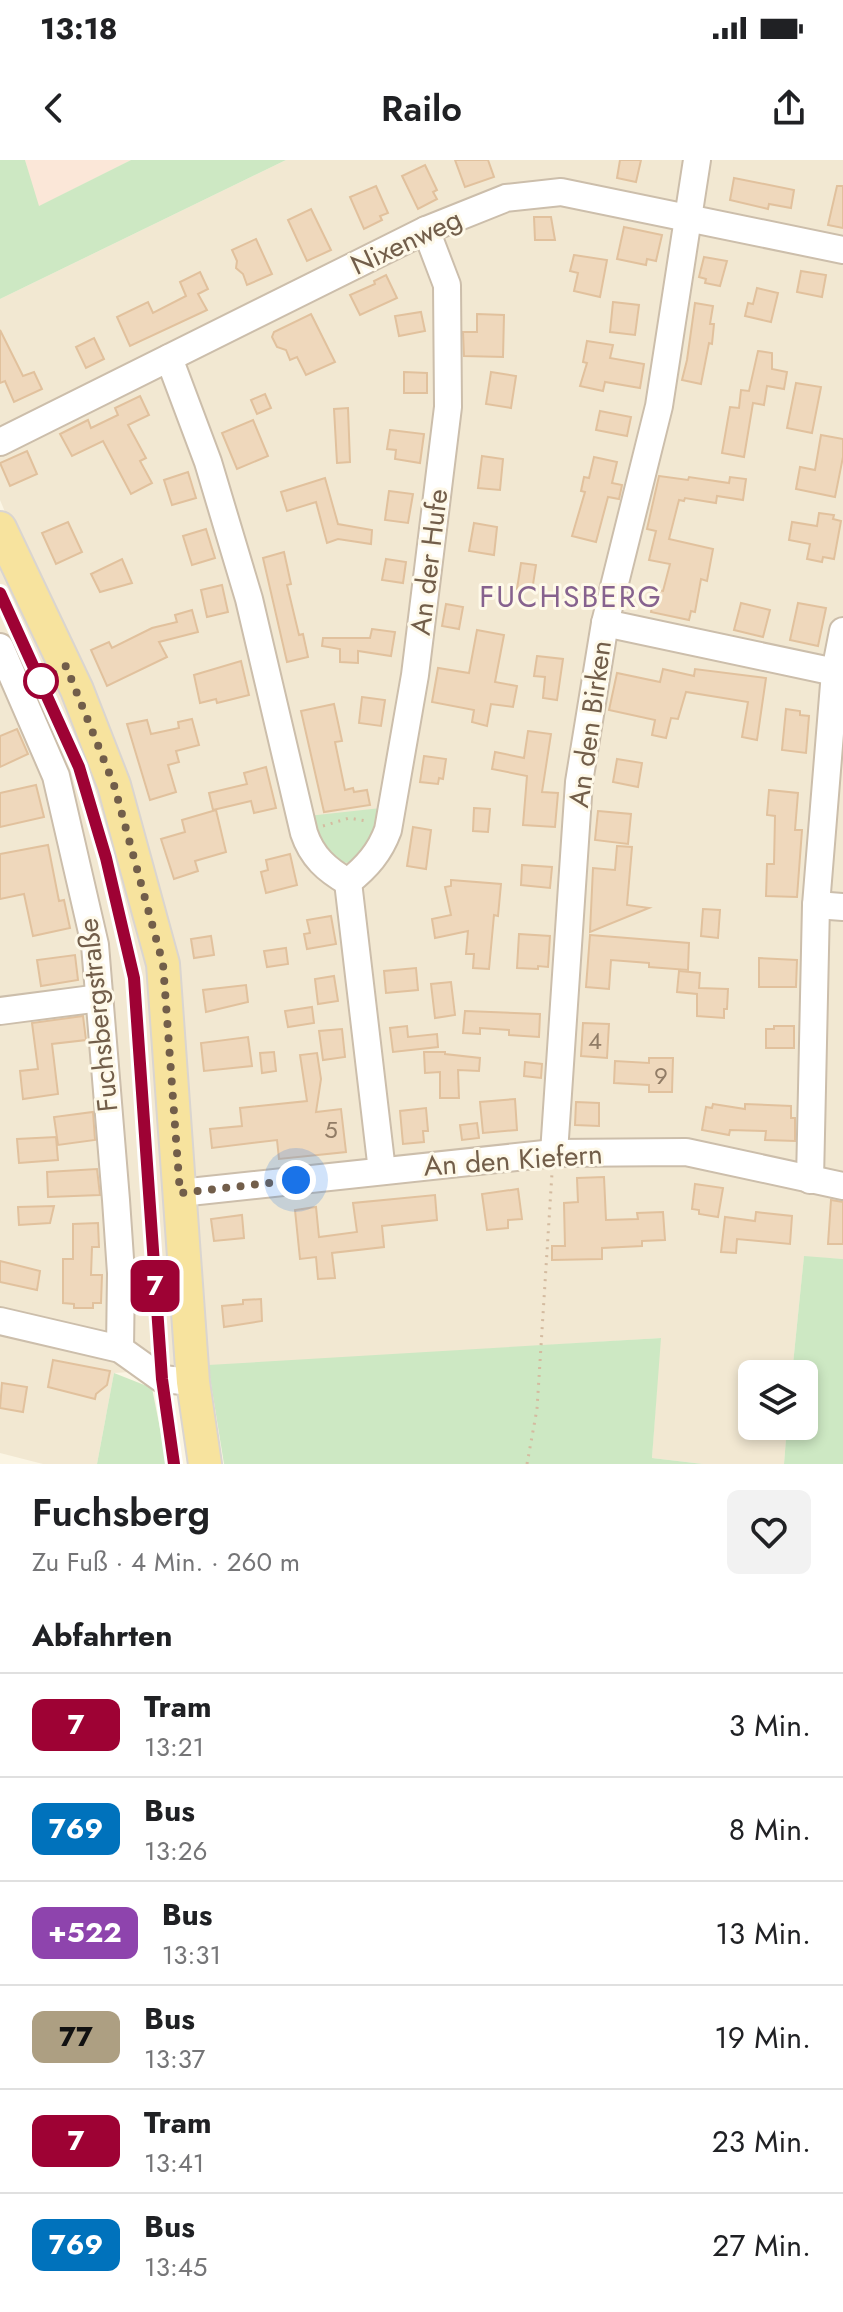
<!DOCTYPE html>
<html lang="de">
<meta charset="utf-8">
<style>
:root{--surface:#fff;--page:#f2f2f2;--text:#202124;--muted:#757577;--line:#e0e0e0}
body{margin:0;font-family:Jost,sans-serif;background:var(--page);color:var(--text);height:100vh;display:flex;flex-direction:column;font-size:30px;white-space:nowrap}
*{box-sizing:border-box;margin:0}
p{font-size:26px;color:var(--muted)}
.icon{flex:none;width:44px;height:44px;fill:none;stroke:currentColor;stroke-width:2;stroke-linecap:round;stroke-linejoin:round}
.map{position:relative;height:1304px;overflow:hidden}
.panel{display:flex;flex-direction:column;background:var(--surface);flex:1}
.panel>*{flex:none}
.badge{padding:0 16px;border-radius:12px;font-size:28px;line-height:52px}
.tools{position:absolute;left:738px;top:1200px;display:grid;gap:16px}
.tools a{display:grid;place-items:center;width:80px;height:80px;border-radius:12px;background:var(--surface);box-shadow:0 4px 12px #0003;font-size:40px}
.you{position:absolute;width:40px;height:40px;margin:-20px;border:6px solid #fff;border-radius:50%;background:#1a73e8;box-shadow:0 0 0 12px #1a73e833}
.map>.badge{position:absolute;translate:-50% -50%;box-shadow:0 0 0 4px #fff}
h2{padding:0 32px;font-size:30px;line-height:72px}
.round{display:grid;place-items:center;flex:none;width:84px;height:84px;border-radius:12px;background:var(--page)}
.summary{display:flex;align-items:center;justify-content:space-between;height:136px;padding:0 32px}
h1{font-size:38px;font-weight:600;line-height:60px}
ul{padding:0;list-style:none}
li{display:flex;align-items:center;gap:24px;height:104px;padding:0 32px;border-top:2px solid var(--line)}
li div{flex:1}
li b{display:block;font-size:30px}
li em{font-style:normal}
li .badge{min-width:88px;font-weight:700;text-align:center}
.status{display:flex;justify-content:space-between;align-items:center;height:56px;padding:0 40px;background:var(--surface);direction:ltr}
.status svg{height:22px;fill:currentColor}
header{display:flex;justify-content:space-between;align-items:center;height:104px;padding:0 32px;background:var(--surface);font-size:36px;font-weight:600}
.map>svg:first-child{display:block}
</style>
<div class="status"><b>13:18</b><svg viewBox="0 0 49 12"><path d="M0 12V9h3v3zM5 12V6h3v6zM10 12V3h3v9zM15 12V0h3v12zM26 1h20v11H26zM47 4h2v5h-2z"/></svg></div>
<header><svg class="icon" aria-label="back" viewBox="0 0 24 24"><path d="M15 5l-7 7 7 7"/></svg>Railo<svg class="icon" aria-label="share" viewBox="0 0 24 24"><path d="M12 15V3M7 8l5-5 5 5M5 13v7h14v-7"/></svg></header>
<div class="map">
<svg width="843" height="1304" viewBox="0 0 843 1304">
<rect width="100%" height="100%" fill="#fbf5e4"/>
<polygon fill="#f2e8d2" points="286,0 843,0 843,1099 804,1097 792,1214 752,1214 752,1266 787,1266 784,1304 703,1304 652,1298 660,1178 114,1213 97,1304 43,1304 0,1293 0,366 8,359 0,340 0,139"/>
<polygon fill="#fbe7d8" points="25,0 131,0 38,47"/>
<g fill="#cde8c3">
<polygon points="0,0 25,0 39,46 131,0 286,0 0,139"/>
<path d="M381,648L375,678L351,703C324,703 318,677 308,656Z"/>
<polygon points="804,1096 843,1099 843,1304 784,1304 787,1266 804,1266 804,1214 792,1214"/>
<polygon points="661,1178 652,1298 703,1304 224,1304 208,1205"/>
<polygon points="114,1213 152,1228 167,1304 97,1304"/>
</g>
<g fill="#efd8bc" stroke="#e1c19d" stroke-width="2">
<polygon points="455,0 488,0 494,17 465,27"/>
<polygon points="620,0 641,0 636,22 617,18"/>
<polygon points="425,5 437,30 433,32 437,39 418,49 402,16"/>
<polygon points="734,18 794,30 791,48 769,44 768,49 730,40"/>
<polygon points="376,26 388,53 380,56 382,60 364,69 350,37"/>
<polygon points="837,26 843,26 843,68 828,65"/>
<polygon points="311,49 331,90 307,101 288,60"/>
<polygon points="534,57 551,57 555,80 535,80"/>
<polygon points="624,67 662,75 656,101 647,99 646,105 617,99"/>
<polygon points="256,79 272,114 247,125 243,114 236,108 237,101 232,90"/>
<polygon points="574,95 607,100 600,137 574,131 578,113 570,111"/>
<polygon points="704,97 727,101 720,126 705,123 706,119 699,117"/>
<polygon points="801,111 826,115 822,137 797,132"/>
<polygon points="200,112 208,129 198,134 207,150 130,186 117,157 148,142 153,153 186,136 180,122"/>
<polygon points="386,115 397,138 360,155 350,135 375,124 374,121"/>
<polygon points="757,128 778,133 771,162 745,156 748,143 753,144"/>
<polygon points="613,142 639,145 635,175 610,172"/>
<polygon points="695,143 713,146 710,164 714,164 712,184 709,183 701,224 682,220 687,200"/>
<polygon points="421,152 425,171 399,176 395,156"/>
<polygon points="311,154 335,202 306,215 297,197 290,200 286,190 277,187 272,177 274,172"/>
<polygon points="477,154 504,155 503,197 464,196 463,172 477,172"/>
<polygon points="0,170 23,216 34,212 42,229 14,242 5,221 0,223"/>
<polygon points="94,178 104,199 86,208 76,187"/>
<polygon points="587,181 613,185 610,198 644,204 640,228 605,222 603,231 580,226 587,203 583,202"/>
<polygon points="758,191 772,193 772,209 787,212 784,229 767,226 764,245 753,243 744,297 722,293 730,247 739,248 741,230 749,231"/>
<polygon points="404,212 427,213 427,233 404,233"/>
<polygon points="491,212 516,216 511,248 486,244"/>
<polygon points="796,223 821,227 812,273 787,268"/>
<polygon points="265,234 271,248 257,254 251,240"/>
<polygon points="140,236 149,255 128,265 146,298 140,301 152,323 131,334 103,281 72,296 60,274 88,260 91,268 118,255 115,248"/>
<polygon points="348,248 350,302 337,303 334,249"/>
<polygon points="600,251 631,257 627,276 596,270"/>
<polygon points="253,260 268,296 237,309 222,273"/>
<polygon points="390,270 424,274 420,303 395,299 396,290 387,289"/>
<polygon points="821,275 843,279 843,297 835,337 796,329 800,307 815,310"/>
<polygon points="27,291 37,314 10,326 0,303"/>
<polygon points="482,296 503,299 500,330 478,328"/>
<polygon points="594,297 617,302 612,323 622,325 619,339 608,337 596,382 572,376 585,332 581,331 584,317 589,318"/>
<polygon points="188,312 196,338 172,345 164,320"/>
<polygon points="659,316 688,320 689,317 729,323 730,317 746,319 743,340 717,336 716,343 685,338 684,341 679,340 669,379 713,389 707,421 701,419 695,452 691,451 689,460 651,452 655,430 663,431 670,404 649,400 656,371 647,369"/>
<polygon points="325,318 338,364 372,370 371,384 338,379 327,383 316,342 287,351 281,332"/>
<polygon points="389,331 413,334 408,363 385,360"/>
<polygon points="819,353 834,355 833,359 841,361 834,399 823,397 822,402 807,399 810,384 789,380 792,362 817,366"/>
<polygon points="68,362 82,392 56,404 42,373"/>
<polygon points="474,363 497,367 494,395 469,391"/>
<polygon points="206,369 215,398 192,405 183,376"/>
<polygon points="284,392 291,424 287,425 299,475 303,474 308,497 287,502 263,398"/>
<polygon points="122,399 132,423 100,432 91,414"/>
<polygon points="386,399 406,402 403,423 382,420"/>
<polygon points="521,403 536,405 532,431 517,429"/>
<polygon points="222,425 228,452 207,457 201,430"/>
<polygon points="741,443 770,450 763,477 734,470"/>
<polygon points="798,443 826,448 818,486 790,480"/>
<polygon points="446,444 463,447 459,469 442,466"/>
<polygon points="192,450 198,472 159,482 167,497 107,526 91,490 109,482 112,488 152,468 177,462 175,455"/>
<polygon points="372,469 395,472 391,496 358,491 358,503 340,502 340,489 322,486 323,478 370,478"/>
<polygon points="477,470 504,475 495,522 517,526 513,547 491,544 487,566 472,562 474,550 432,542 438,508 469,513"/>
<polygon points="537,496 563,499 557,540 543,538 545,517 534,516"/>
<polygon points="241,501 249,535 217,543 216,539 200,543 194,515"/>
<polygon points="663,509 694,516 695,509 766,518 757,580 742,577 748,542 686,532 678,559 671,558 666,578 652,575 655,560 609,550 617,513 660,522"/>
<polygon points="362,537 385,540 381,566 359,563"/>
<polygon points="334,544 342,581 335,582 345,630 353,628 354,632 367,630 370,645 324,652 301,551"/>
<polygon points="786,549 800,551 800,555 809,556 806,593 782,590"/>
<polygon points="192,559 199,585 176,591 179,602 168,605 176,632 150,640 127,564 147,560 151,574 179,568 178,562"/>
<polygon points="17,569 28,594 0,607 0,576"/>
<polygon points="528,571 551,574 542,632 558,633 555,667 523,665 527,616 492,609 495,592 524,598"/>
<polygon points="424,596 446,599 443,619 439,618 438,624 420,622"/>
<polygon points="617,599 642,603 638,627 613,622"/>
<polygon points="266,607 276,648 254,653 251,641 213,650 209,633 247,624 244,613"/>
<polygon points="36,625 44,657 0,667 0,633"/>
<polygon points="769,630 798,633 795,670 802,670 797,737 766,736 767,704 774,704 775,656 767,655"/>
<polygon points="474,648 490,649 488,672 473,671"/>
<polygon points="216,650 226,692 195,701 198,711 174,719 161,679 185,672 182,660"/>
<polygon points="598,651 631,654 628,684 595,680"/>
<polygon points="413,667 431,670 426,709 407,706"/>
<polygon points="48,685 59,741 64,740 70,768 33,776 24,734 0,739 0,694"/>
<polygon points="617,686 632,687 627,745 649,748 590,772 593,708 615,710"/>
<polygon points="290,694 297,725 266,733 261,712 268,710 266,700"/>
<polygon points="522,705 552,707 550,728 521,725"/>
<polygon points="451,720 501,724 498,756 494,755 489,809 473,808 474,794 466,794 468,771 435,778 432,759 451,755 445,727 451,726"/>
<polygon points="703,749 720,750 718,778 701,776"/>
<polygon points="331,756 336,784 307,789 304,774 310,773 307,760"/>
<polygon points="519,774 550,776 548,807 538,806 538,809 517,808"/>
<polygon points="590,775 689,783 688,810 649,807 649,803 611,800 609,829 586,827"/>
<polygon points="211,776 214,795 194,798 191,779"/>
<polygon points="286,788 288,804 267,807 264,791"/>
<polygon points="75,795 78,820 41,826 37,800"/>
<polygon points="759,798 797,800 796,827 759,827"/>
<polygon points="416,808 418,830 386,833 384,811"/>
<polygon points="679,811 700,813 699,828 728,829 727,849 724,849 724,858 697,856 697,834 677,832"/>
<polygon points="334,816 338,841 318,844 315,819"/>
<polygon points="451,822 455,855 435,858 431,824"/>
<polygon points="246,825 248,842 206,852 203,830"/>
<polygon points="312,847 314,863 288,867 285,851"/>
<polygon points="465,851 540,854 539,877 509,875 509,870 480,868 480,874 463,873"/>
<polygon points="83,856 86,880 52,884 58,934 23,939 20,911 38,909 32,863"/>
<polygon points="583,863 609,864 607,898 581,896"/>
<polygon points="407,866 408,877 437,874 438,887 393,892 390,868"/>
<polygon points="774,866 794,866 794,888 766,888 766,869 774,869"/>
<polygon points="342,869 345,897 323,900 319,871"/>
<polygon points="248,877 252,906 204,911 201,883"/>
<polygon points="274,892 276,911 262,913 260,893"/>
<polygon points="424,892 445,892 445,894 480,898 479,911 458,910 459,938 440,938 440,912 425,913"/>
<polygon points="317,893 321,919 316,952 341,949 346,992 279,999 277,980 212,988 210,969 242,966 240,948 307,941 300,895"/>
<polygon points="649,898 673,898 672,932 649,932 649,925 614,923 615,901 649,903"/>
<polygon points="525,902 542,904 541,918 524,916"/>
<polygon points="515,939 517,970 483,973 480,942"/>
<polygon points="576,942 599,943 599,966 575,965"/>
<polygon points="713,944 745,949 745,944 791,946 791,958 795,958 795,981 765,980 766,971 730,970 729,975 702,970 706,947 712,948"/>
<polygon points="426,948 428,971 423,971 424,982 403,984 400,951"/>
<polygon points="93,952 95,980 58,985 54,957"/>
<polygon points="477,963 479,978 462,980 460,965"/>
<polygon points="56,977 58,1000 19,1003 17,979"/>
<polygon points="97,1009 100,1035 48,1037 47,1012"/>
<polygon points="604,1017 606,1060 638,1059 637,1053 663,1052 665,1080 642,1081 642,1086 602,1088 602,1099 552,1100 552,1086 565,1086 564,1043 578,1042 577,1018"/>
<polygon points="695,1024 723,1028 718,1057 699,1054 699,1050 692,1049"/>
<polygon points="518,1029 522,1059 508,1060 508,1068 487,1070 482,1034"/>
<polygon points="435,1035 437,1060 382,1066 384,1087 332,1093 335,1118 318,1119 316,1097 300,1099 295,1050 316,1047 319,1077 357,1072 353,1043"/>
<polygon points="831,1040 843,1042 843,1084 828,1084"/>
<polygon points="54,1046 50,1063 19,1065 18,1047"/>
<polygon points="756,1052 792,1056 790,1084 737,1079 736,1093 721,1092 725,1057 755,1061"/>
<polygon points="242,1055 244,1078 214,1081 211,1059"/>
<polygon points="98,1063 99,1087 92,1087 91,1115 102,1115 101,1143 93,1143 93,1148 74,1148 74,1144 63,1143 63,1099 73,1099 73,1064"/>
<polygon points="0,1101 40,1111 37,1130 0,1122"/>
<polygon points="261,1139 262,1161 224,1167 222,1146 243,1144 243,1140"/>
<polygon points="53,1200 110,1211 107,1225 96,1234 95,1239 48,1227"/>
<polygon points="2,1223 27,1227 23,1252 0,1248"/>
</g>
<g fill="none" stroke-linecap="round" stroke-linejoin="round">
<defs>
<g id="minor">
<path d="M169,198L208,302L249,439L304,673C312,697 327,710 348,722"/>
<polyline points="0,282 426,70 506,38 561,32 843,90"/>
<polyline points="605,463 835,512"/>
<polyline points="0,487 56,616 95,785 116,1040 121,1113 120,1189"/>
<path d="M348,722C367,707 380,692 388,670L415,515L448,247L447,125L426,70"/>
<polyline points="348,722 382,1011"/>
<polyline points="816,745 843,747"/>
<polyline points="0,851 100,838"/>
<polyline points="554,993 579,622 605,463 659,246 697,0"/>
<polyline points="810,1020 816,745 835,512 843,471"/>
<polyline points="180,1033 554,993 686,992 843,1026"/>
<polyline points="0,1161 120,1189 162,1219 193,1222"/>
</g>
<polyline id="major" points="0,368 77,530 114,625 163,804 193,1222 205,1304"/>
</defs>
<use href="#minor" stroke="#ccbeab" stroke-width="30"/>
<use href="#major" stroke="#dad5d0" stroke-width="36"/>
<g stroke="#d4bba0" stroke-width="3" stroke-dasharray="2 6" stroke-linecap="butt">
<polyline points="323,666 349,658 366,661"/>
<polyline points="527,1304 537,1249 552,1013"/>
</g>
<use href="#minor" stroke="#fff" stroke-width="26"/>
<use href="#major" stroke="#f7e39e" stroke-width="32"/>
<polyline stroke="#b9a3c4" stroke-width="2" points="0,434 79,607 118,744 134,818 162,1219 174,1304"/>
</g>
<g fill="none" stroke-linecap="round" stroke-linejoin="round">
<defs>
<polyline id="line" points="0,433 79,607 106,698 134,818 162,1219 174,1304"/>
</defs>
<use href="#line" stroke="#fff" stroke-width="18"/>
<use href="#line" stroke="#9e0234" stroke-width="12"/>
<polyline stroke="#725e4a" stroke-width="8" stroke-dasharray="0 14.4" points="41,521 66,506 114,625 163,804 180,1033 296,1020"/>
</g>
<circle fill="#fff" stroke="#9e0234" stroke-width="4" cx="41" cy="521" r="16"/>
<g text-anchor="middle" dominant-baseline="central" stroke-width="6" stroke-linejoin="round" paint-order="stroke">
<g font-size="24" fill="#917c66">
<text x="595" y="880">4</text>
<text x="661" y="915">9</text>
<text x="331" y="969">5</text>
</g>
<g font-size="28" fill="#725e4a" stroke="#fef9e9">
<text transform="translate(406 82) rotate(-25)">Nixenweg</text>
<text transform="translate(429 402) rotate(-83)">An der Hufe</text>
<text transform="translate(590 564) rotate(-82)">An den Birken</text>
<text transform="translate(98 855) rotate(-96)">Fuchsbergstraße</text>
<text transform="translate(513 1000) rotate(-4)">An den Kiefern</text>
</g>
<g font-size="30" letter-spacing="2" fill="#86628e" stroke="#fef9e9">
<text x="571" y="436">FUCHSBERG</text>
</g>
</g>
</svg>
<div class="tools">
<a><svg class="icon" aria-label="layers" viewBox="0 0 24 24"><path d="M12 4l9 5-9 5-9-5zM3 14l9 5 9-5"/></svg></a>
</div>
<div class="you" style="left:296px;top:1020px"></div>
<b class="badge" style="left:155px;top:1126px;background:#9e0234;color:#fff">7</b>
</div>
<section class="panel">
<div class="summary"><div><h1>Fuchsberg</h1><p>Zu Fuß · 4 Min. · 260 m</p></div><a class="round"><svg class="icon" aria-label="heart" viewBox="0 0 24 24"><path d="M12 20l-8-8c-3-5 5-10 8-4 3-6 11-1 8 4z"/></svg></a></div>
<h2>Abfahrten</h2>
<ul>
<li><span class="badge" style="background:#9e0234;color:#fff">7</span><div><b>Tram</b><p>13:21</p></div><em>3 Min.</em></li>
<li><span class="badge" style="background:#0072bc;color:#fff">769</span><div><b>Bus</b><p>13:26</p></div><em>8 Min.</em></li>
<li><span class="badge" style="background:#8e44ad;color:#fff">+522</span><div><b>Bus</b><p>13:31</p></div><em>13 Min.</em></li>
<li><span class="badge" style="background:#ad9f82;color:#111">77</span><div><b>Bus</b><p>13:37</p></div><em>19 Min.</em></li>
<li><span class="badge" style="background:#9e0234;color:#fff">7</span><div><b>Tram</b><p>13:41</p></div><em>23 Min.</em></li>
<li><span class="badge" style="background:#0072bc;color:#fff">769</span><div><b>Bus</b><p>13:45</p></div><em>27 Min.</em></li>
</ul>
</section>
